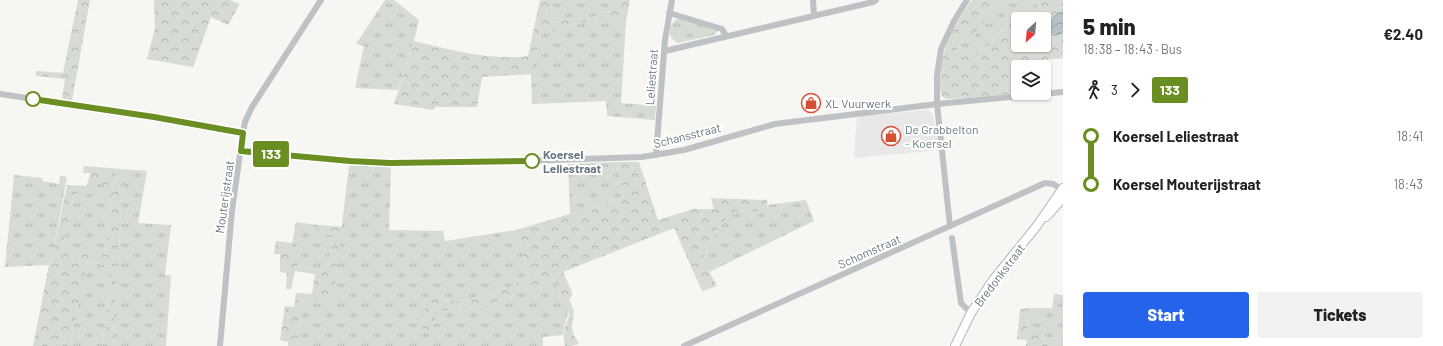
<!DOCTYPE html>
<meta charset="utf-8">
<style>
:root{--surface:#fff;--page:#f2f2f2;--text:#222;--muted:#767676;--accent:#2563eb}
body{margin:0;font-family:Barlow,sans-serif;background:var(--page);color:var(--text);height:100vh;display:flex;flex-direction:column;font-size:15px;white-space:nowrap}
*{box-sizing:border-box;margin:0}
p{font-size:13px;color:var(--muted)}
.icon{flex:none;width:22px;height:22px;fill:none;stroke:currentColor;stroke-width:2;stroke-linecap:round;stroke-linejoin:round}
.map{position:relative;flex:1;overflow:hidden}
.side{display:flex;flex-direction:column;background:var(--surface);width:380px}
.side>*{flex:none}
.badge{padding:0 8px;border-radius:3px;font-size:14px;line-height:26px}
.needle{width:26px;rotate:206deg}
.buttons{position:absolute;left:1011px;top:12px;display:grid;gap:8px}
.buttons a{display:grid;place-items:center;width:40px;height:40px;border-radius:4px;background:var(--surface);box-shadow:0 1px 3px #0004;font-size:20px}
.map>.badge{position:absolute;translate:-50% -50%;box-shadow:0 0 0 2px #fff}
.legs{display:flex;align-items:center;gap:6px;height:44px;padding:0 20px;font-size:13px}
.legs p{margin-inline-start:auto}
.overview{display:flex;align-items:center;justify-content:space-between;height:68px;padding:0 20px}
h1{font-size:22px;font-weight:800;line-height:30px}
.button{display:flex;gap:8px;margin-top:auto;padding:8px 20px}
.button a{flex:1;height:46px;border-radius:4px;background:var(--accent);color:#fff;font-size:16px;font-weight:800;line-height:46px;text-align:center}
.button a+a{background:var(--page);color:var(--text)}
ul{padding:0 20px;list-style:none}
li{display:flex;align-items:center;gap:14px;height:48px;font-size:15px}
li i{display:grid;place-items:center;width:6px;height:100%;margin:0 5px;background:currentColor}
li i::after{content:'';width:10px;height:10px;margin:-5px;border:3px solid;border-radius:50%;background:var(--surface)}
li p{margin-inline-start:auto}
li:first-child i{background:linear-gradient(#0000 50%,currentColor 0)}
li:last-child i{background:linear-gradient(currentColor 50%,#0000 0)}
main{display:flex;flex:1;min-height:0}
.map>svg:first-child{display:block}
</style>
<main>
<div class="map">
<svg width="1063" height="346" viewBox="0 0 1063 346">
<defs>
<pattern id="grass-tufts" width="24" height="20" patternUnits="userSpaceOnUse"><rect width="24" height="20" fill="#d6dbd3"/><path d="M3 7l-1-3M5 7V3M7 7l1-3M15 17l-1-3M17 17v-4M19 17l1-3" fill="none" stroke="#b1b6b1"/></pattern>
<pattern id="forest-crowns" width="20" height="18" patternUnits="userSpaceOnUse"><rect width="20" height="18" fill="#d6dbd3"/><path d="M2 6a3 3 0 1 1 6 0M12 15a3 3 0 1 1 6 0" fill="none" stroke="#b1b6b1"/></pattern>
<pattern id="water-waves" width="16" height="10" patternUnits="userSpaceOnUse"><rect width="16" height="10" fill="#b6c2c5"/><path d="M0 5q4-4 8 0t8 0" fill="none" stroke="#98a2a5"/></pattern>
</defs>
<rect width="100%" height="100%" fill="#f6f6f3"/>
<polygon fill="#e7e8e7" points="929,110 933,114 939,150 854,158 857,116"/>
<g fill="url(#grass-tufts)">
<polygon points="385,0 394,0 419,20 414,41 398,90 355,88 364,46 356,44"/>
<polygon points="551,0 611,0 608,15 552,22 551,8"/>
<polygon points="998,0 1031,0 1049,16 1044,22 1044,19 1018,19 1018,43 1002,30 981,54 974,54 960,58 955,56 958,46 966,32 973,38"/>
<path d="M677,19H680L718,30V31L714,35L678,43C667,38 667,26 677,19Z"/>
<polygon points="589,21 626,21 621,103 656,106 655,120 607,116 606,101 532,104 531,74 541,34"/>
<polygon points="617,162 624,198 570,214 568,164"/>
<path d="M349,165L391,166L389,230L443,231L445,241L516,230L529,277L492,295L460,301H448L431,294L440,310H460L488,306L554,278L562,298L569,299L572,306C568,311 564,328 563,335L543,337V346H296L304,299L333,301Z"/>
<polygon points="84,166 147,171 138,223 171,225 165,275 171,275 166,346 112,346 124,180 110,173 83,173"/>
<polygon points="14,175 43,178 42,181 59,184 60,176 67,177 53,253 49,265 5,267"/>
<polygon points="95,182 113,187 105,255 80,260 61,255 74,193 85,193"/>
<path d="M806,200L814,221L709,272L703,261C709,245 721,215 739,211C748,210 759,212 768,212V205Z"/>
<polygon points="296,222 318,225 318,233 333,235 327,271 297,267 291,250"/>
<polygon points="86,261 113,267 102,346 70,346"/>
<polygon points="1054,294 1063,295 1063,339 1039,338 1027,331 1028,308 1052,308"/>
</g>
<g fill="url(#forest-crowns)" fill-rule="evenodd">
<polygon points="78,0 90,0 72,101 62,99 65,79 36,76 36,71 63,73"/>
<polygon points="154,0 230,0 240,4 228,25 211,17 193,67 147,59 155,28"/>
<path d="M540,0H551V8L552,22L608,15L611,0H630L626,21H589L541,34L531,74L482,77L477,107H435L434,110L394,104L414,41C452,50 490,61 528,56Z"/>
<path d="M972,0H998L973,38L966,32L958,46L955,56L960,58L974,54H981L1002,30L1018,43V45H1021L1024,47L1026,45H1044V22L1049,16L1031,0H1063V58L1015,63L1018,93L969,98L946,99C940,96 941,92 940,86C939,53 953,26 972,0Z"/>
<path d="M617,162H639L658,220L693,209H714L711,198L767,200L768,212C759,212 748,210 740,211C721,214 709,245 703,260L717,286L702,291L674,228L563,272L572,292V296L569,299L562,298L554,278L488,306L460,310H440L427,332L418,326L431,294L448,301H460L492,295L529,277L516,230L624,198Z"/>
<path d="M90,173H110L124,180L112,346H102L113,267L87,261L70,346H33L49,265L53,253L67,185L87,186ZM95,182L113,187L105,255L85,251L80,260L61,255L74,193H85L92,195Z"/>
<polygon points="318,225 342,227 333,301 304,299 296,346 288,346 288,342 280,340 285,306 294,307 296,293 312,294 315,274 295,271 291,289 286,289 287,273 280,272 280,254 274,254 276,241 293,243 291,250 298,252 297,267 327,271 333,235 317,233"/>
<path d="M572,306C576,314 571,321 572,329C573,334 576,339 579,344L571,346H565C562,331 565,329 569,316C570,312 569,310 572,306Z"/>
<polygon points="1028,308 1027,331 1040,332 1039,338 1063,339 1063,346 1026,346 1027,340 1017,339 1020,309"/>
</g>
<path fill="url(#water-waves)" d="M1063,10V33C1058,36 1053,37 1048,33C1046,21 1054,15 1063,10Z"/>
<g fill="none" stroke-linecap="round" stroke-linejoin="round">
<defs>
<g id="secondary">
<polyline points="1046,217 1063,198"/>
<polyline points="955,346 971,313 993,280 1036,227 1063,188"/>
</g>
</defs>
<use href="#secondary" stroke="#b0b6ba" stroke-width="10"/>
<g stroke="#bec2c5" stroke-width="6">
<polyline points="813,0 814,15"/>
<polyline points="669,13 722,29 726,36"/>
<polyline points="665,51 873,2 876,0"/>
<polyline points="0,94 154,117 243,133"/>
<polyline points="241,151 350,161 390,163 494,162 642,157 684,150 775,124 937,104 1063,92"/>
<polyline points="656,155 665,40 672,0"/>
<polyline points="950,226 937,104 937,75 941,49 954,21 967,0"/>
<polyline points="952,238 961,303 971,313"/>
<polyline points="220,346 232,210 243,133 245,122 252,107 321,0"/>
<polyline points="684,346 1045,183 1053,184 1063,190"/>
</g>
<use href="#secondary" stroke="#fff" stroke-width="8"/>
</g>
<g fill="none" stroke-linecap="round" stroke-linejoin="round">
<defs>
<polyline id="line-1" points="33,99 154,117 243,133 241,151 350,161 390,163 532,161"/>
</defs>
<use href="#line-1" stroke="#fff" stroke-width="9"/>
<use href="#line-1" stroke="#6b8e23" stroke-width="6"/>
</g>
<defs>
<symbol id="shop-ring" viewBox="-11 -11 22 22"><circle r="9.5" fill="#fff" stroke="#d54f35" stroke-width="1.5"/><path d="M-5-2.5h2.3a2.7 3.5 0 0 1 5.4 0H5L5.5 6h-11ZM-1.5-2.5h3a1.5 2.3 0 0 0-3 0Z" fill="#d54f35"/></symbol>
</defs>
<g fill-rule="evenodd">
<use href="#shop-ring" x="800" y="92" width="22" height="22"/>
<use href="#shop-ring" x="880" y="125" width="22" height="22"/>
</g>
<g fill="#fff" stroke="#6b8e23" stroke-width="2">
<circle cx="33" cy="99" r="7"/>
<circle cx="532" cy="161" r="7"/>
</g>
<g text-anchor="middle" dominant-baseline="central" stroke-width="4" stroke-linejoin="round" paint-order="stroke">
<g font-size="12" fill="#687882" stroke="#fff">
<text transform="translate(651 77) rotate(-86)">Leliestraat</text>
<text transform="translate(687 135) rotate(-14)">Schansstraat</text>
<text transform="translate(224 197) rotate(-82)">Mouterijstraat</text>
<text transform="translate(869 251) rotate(-24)">Schomstraat</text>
<text transform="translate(999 275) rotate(-53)">Bredonkstraat</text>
</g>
<g font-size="12" fill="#687882" stroke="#fff" text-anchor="start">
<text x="825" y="103">XL Vuurwerk</text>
<text x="905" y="129">De Grabbelton<tspan x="905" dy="14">- Koersel</tspan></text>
</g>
<g font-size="12" font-weight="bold" fill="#687882" stroke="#fff" text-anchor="start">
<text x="543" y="154">Koersel<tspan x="543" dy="14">Leliestraat</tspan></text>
</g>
</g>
</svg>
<div class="buttons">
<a><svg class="needle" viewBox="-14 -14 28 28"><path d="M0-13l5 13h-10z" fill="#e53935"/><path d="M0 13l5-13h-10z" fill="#767676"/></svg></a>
<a><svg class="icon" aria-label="layers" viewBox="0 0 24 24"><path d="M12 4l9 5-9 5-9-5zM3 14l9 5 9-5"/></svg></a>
</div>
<b class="badge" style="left:271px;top:154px;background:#6b8e23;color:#fff">133</b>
</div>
<section class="side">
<div class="overview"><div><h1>5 min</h1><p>18:38 – 18:43 · Bus</p></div><b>€2.40</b></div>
<div class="legs"><svg class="icon" aria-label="walk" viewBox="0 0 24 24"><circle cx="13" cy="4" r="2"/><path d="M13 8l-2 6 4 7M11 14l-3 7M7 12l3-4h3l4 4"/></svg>3<svg class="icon" aria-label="forward" viewBox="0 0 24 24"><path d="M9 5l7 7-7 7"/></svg><b class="badge" style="background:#6b8e23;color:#fff">133</b></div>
<ul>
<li><i style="color:#6b8e23"></i><b>Koersel Leliestraat</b><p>18:41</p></li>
<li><i style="color:#6b8e23"></i><b>Koersel Mouterijstraat</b><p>18:43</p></li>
</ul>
<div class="button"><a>Start</a><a>Tickets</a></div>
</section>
</main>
